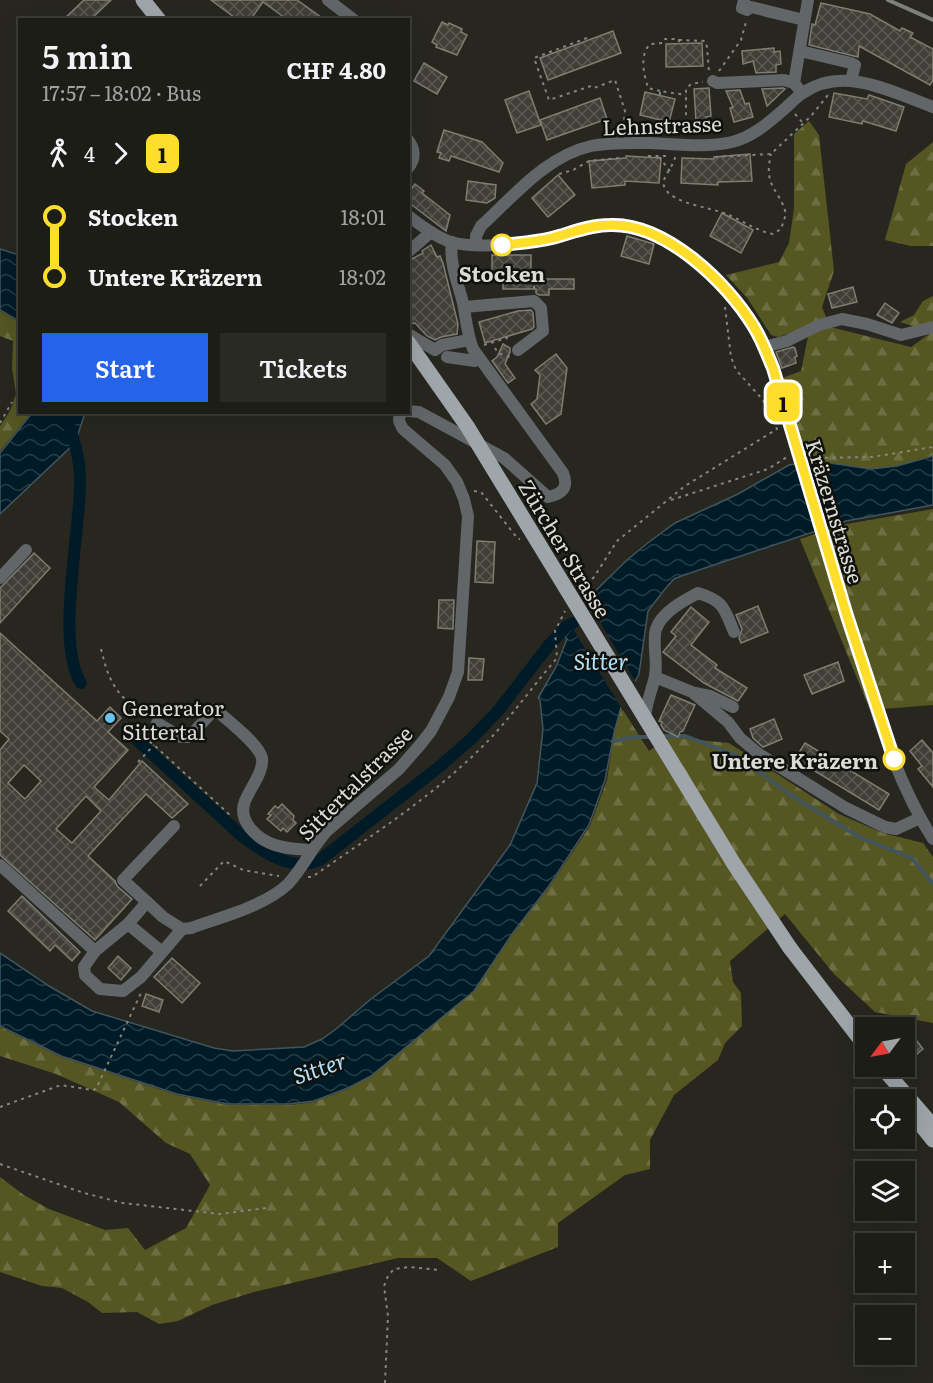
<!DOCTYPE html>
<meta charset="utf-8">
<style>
:root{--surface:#1d1d18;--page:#2a2a25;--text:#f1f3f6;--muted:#a0a2a2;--line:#3b3b37;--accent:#2563eb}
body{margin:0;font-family:Literata,serif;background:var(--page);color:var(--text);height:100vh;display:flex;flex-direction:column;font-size:22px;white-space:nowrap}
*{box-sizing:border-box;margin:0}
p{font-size:20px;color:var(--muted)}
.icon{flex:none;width:33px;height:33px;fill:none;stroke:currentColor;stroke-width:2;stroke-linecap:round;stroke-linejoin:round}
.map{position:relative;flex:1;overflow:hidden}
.side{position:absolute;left:18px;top:18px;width:392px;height:396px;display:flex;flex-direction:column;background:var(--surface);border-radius:0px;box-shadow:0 6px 24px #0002,0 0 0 2px var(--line)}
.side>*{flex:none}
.badge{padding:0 12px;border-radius:9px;font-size:21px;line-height:39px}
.needle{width:39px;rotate:238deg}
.controls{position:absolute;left:855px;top:1017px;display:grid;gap:12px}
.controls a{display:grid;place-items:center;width:60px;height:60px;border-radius:0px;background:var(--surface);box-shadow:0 6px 24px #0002,0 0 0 2px var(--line);font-size:30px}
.map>.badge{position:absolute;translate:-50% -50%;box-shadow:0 0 0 3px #fff}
.legs{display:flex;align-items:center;gap:9px;height:66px;padding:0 24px;font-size:20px}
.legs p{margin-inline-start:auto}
.head{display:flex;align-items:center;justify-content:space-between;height:102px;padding:0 24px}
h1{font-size:33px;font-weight:600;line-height:45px}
.cta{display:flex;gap:12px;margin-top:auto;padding:12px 24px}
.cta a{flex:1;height:69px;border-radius:0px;background:var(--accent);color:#fff;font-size:24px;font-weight:600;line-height:69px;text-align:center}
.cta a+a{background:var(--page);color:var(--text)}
ul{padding:0 24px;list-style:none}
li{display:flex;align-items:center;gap:21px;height:60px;font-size:22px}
li i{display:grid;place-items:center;width:9px;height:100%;margin:0 8px;background:currentColor}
li i::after{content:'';width:15px;height:15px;margin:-8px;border:4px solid;border-radius:50%;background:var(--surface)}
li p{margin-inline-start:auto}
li:first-child i{background:linear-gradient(#0000 50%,currentColor 0)}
li:last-child i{background:linear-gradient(currentColor 50%,#0000 0)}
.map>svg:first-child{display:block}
</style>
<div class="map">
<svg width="933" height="1383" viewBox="0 0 933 1383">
<defs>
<pattern id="forest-firs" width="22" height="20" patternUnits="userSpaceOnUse" patternTransform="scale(1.5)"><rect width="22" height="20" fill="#565623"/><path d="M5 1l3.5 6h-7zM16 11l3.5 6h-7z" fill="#6e6e42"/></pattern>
<pattern id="water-waves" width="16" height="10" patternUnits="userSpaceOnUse" patternTransform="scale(1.5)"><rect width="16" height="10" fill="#001b28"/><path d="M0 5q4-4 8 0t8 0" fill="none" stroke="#253c46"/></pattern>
<pattern id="building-cross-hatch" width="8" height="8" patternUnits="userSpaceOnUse" patternTransform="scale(1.5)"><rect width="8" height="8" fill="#3f3f37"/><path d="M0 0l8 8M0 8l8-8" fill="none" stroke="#5a5a53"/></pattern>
</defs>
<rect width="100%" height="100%" fill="#272720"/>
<g fill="url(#forest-firs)">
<polygon points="809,121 819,135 834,271 822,307 830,327 911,347 932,332 900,322 914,315 923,301 933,296 933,456 897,466 871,469 830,463 801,463 777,380 801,371 810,327 778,337 771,335 748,299 726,275 779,262 789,243 794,208 794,134"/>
<polygon points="933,142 933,246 911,246 885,240 906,164"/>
<polygon points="0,311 19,322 20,412 31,413 0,451 0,426 10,411 16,394 12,368 13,341 0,336"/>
<polygon points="933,509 933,705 870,710 800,539 847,524"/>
<polygon points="621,707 649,751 670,737 729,743 839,814 883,833 923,843 933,857 933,1023 875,1012 834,974 785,914 730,961 733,982 741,993 742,1026 725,1043 718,1060 674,1095 650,1140 650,1169 625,1175 558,1223 558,1247 471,1281 437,1258 398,1258 254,1292 212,1305 178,1321 159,1324 137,1312 102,1313 88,1302 62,1288 42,1286 0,1272 0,1177 24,1195 49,1209 105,1230 128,1228 145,1250 186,1228 210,1185 190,1154 166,1143 119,1102 56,1074 0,1056 0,1027 61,1057 177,1095 227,1105 290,1105 314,1102 348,1089 371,1076 474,991 512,935 550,886 590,826 607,780 614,733"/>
</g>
<g fill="url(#water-waves)" stroke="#42555c" stroke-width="1.5">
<polygon points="0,249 19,255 19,321 0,310"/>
<polygon points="32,413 85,413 75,443 0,514 0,453"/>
<polygon points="933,456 933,505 846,521 684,575 674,579 665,589 648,611 639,674 621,707 614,733 605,780 589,825 549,886 512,934 474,991 371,1076 348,1088 314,1101 289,1104 227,1104 177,1094 61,1056 0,1026 0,953 49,986 92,1011 214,1048 233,1051 304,1047 322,1039 336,1029 371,999 429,956 510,845 537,783 543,729 540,700 538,698 556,667 567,639 565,637 571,630 577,609 627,560 649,542 675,523 738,494 789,465 801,463 830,463 871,469 897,466"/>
</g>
<polygon fill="#272720" points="585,597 637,684 623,711 570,624 574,607"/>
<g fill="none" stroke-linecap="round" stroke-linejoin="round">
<g stroke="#42555c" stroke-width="4">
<polyline points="661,736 685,736 736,755 789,794 859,837 912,858 933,884"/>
<polyline points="613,741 634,737 650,737"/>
</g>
<g stroke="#001b28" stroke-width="12">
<path d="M65,412C72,434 80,456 80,479C81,531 55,642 81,683"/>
<path d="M127,731L243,837C265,853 291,872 320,860L439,767L470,740L498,711L549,645L567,626L573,623"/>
</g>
</g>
<g fill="url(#building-cross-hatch)" stroke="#7d7d74" stroke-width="1.5" fill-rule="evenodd">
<polygon points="84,0 111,0 90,20 63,20"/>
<polygon points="211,0 297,0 325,20 288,20 263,2 250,20 238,20"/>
<polygon points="821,3 870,14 900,31 902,28 913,33 910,37 933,49 933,80 930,85 859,46 858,57 809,45 812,24 815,25"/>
<polygon points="442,22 448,25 449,23 462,29 461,32 467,35 457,55 436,47 437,45 432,42"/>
<polygon points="613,31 621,53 548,80 540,58"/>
<polygon points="702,43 703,66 666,67 666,44"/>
<polygon points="774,48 774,52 780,51 781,64 776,65 776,72 756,73 753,61 743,64 742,51"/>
<polygon points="424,63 447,77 437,94 414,81"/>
<polygon points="709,88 711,116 706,117 706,121 696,121 694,89"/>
<polygon points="783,88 785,89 767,106 762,89"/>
<polygon points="740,90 745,104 749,103 753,117 734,122 730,108 733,107 726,91"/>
<polygon points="529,91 541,125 517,133 505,100"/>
<polygon points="645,92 675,99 669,122 640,115"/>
<polygon points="834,93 867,99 869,95 904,107 896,131 863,121 862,124 829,117"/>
<polygon points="600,98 607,119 547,140 540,120"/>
<polygon points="444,130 482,142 503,163 499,172 451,156 449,161 439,158 441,153 437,152"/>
<polygon points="750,154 752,181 718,182 718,185 681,183 682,158 714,159 714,157"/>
<polygon points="626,156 661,158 659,183 625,181 625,185 592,188 589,161 626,158"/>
<polygon points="558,175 575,195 548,217 532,198"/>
<polygon points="468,181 496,185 495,198 487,203 466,200"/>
<polygon points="415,184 424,191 422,193 450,215 446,231 408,202 408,193"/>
<polygon points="722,213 753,230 741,253 710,236"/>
<polygon points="627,236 654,244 649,264 621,256"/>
<polygon points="431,245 437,257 440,256 443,263 458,324 457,334 441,337 435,340 427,336 415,323 408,324 408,261 423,253 422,251"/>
<polygon points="492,255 531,255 531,279 574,279 574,289 549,289 549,295 539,295 536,293 536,289 503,289 503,279 492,279"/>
<polygon points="853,287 857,302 832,308 828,294"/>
<polygon points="885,303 899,313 892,323 877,315"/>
<polygon points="531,310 533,313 534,327 532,329 485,343 479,322 518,311"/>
<polygon points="503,344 510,348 510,352 505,364 515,378 508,383 492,361 497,357"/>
<polygon points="793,347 795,348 797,356 795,357 796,363 782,368 776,352"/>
<polygon points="556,354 567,368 561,414 546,424 531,404 537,399 540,375 535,370"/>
<polygon points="477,541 495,542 493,583 475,582"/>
<polygon points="34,553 50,568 0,623 0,588"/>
<polygon points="439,600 454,600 453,629 438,628"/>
<polygon points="758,606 768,632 741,643 739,638 742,629 736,615"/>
<polygon points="691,607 709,622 691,645 717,665 715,668 747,688 738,701 704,683 663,652 676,636 671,632"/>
<path d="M0,633L97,721L110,707L121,718L108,732L128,750L94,787L109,800L142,761L188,804L172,818L146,794L88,856L115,881L117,886L132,899L95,940L0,855V750L9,739L0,731ZM24,765L41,781L25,799L8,783ZM86,796L101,811L72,843L56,829Z"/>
<polygon points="469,658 484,659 482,680 468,680"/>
<polygon points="838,662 844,681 812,694 804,675"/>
<polygon points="671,695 695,705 683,731 680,732 678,737 664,730 661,725 662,722 659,721"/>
<polygon points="774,719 782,739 763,747 753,738 750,729"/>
<polygon points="922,740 933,753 933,787 918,769 922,766 910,751"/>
<polygon points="805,743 889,794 879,810 795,759"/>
<polygon points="282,804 294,816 293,820 296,823 287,832 283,828 281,831 267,819 271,815 268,814 275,806 278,808"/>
<polygon points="22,896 80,952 72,961 55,945 50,951 8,911"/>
<polygon points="118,956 131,968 121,980 108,968"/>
<polygon points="172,958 200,983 182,1003 154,977"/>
<polygon points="146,994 163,1000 159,1012 142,1006"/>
<polygon points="910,1032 923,1049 904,1065 904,1037"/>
</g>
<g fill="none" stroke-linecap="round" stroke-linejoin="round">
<g stroke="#85857f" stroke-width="2" stroke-dasharray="3 4.5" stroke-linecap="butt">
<polyline points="587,38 534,58 549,100 591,86 594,88 615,80 625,111 623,131"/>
<polyline points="679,40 705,41 707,47 709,72"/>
<polyline points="719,71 741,40 746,22"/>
<path d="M660,91L648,88C644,74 639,56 650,44L663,43L665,39H679V43"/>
<polyline points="660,95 660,91 686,95"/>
<polyline points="795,114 803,123"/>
<polyline points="695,133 686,127 686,89 691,84 703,82"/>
<polyline points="648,156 666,156"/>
<polyline points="659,157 670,171"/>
<path d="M675,157C674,166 661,178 664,186C670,204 711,207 726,214C742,220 756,231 773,234L781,229L786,214C779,187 763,188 771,154"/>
<polyline points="715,157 771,154 811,116 828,95"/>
<polyline points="559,174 573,170 589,161 618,158 622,155"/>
<polyline points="534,289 535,270"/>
<polyline points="484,345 507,338 507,336"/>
<polyline points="495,348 498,353 510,357"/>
<polyline points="0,423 12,402"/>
<polyline points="810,458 872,457 933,447"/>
<polyline points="474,491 481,492 518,539 520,539"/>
<polyline points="531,497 535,507 534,511"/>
<polyline points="671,500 768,469 787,457"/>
<polyline points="582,590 594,577 617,541 685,486 777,429 763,400 736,370 731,357 725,307"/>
<path d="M101,649C110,686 117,696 149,717"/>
<polyline points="126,723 154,745 231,816"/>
<polyline points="138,762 154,745"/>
<path d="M308,877H312C371,836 432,797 483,746C510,719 532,687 557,658L555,631L565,611"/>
<polyline points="200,886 224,861 243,870 279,876"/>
<polyline points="0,1107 61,1085 92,1090 96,1089 141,993"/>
<polyline points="0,1164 84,1193 123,1203 220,1214 266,1208"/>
<polyline points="385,1383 388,1316 384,1286 388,1276 394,1269 410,1267 440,1270"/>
</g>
<g stroke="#626669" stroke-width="12">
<polyline points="328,0 354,20"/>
<polyline points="744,0 742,8 747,10"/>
<polyline points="751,7 804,20"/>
<polyline points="800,51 851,63 855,65 851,80"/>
<polyline points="713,81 717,83 784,80 794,83 802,93"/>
<polyline points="794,83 808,0"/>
<path d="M408,140C415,149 416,159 408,168"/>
<path d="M408,216C421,225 435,237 451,242C476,249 525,244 550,238C570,233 591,225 612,224C666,223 728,283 754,327C762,340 768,354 773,368"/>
<path d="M476,244V236L481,226C513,197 546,156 591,146C610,142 630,143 650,143C676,144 706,148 732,142C752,137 767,124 782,111C789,105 795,98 803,93C844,65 892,92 933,107"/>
<polyline points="408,252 431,232"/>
<polyline points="464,307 534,301 541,308 543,331 518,350"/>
<polyline points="408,334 435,350 442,345 469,340"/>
<polyline points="764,347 787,341 819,325 842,319 867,324 901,335 933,327"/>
<polyline points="447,357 475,361 479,359"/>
<path d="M408,411L419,412L504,458L548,497C562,494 569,488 563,473L473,349C467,334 466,318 463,303C458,283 449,263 452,242"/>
<polyline points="0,578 26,550"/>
<path d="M847,616C871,691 890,772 933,839"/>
<polyline points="655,677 692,692 728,722 740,738 759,754 846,808 885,827 896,829 920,818"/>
<polyline points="695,693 710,696 733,707"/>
<path d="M645,721C645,704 652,691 655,676C658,661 652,642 656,629C662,612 683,601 698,593C724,601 724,608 734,632"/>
<path d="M157,723L181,737H189L215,709C226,719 259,744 262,758C264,772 250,788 245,801C237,821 257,839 275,845C286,849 299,849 311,850"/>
<polyline points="0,865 95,951 128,924 162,952"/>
<polyline points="147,902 163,917 182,929"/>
<polyline points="128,924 147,902 123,880 174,826"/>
<path d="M95,951L84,967L85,975L100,989L123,991L141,977L182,929L191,928C221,917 265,906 288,884C303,868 312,847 327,831L399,769L420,745L431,731L449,697L458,672L468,516L464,499L457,482L445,465L403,429C399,422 397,419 402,412"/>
</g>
<g stroke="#9ea6ab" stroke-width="15">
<polyline points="143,0 159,20"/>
<polyline points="790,948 866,1047"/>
<polyline points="881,1066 933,1126"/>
<polyline points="917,1120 933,1140"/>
</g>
<polyline stroke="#7f7f79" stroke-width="4" points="888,0 933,20"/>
<polyline stroke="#626669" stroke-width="12" points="773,368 847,616"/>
<polyline stroke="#9ea6ab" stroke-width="15" points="408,342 467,426 734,864 790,948"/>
</g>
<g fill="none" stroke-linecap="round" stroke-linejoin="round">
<defs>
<path id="line-1" d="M502,245C519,243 536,242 552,238C571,233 590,225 610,225C665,223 727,282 754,327C762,340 767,354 773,368L847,616L894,759"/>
</defs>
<use href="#line-1" stroke="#fff" stroke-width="14"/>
<use href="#line-1" stroke="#ffdd2b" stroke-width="9"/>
</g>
<g fill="#fff" stroke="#ffdd2b" stroke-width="3">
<circle cx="502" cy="245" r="10"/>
<circle cx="894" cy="759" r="10"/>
</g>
<circle fill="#67c4f0" stroke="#10100c" stroke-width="2" cx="110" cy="718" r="6"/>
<g text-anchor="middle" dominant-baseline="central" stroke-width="5" stroke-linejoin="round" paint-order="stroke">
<g font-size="21" fill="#dcdcd7" stroke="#10100c">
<text transform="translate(662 124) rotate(-2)">Lehnstrasse</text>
<text transform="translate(836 511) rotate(73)">Kräzernstrasse</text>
<text transform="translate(566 548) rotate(59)">Zürcher Strasse</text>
<text transform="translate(354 782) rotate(-45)">Sittertalstrasse</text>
</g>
<g font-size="21" font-weight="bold" fill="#dcdcd7" stroke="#10100c">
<text x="502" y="272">Stocken</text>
<text x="878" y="759" text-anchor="end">Untere Kräzern</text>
</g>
<g font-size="21" fill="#dcdcd7" stroke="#10100c" text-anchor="start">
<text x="122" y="706">Generator<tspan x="122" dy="24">Sittertal</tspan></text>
</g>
<g font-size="22" font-style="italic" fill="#b0e1fb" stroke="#10100c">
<text x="601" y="660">Sitter</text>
<text transform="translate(319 1067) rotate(-19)">Sitter</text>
</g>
</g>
</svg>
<div class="controls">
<a><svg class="needle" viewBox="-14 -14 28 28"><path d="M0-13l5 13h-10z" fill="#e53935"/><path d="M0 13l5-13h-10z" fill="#a0a2a2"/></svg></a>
<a><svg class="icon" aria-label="locate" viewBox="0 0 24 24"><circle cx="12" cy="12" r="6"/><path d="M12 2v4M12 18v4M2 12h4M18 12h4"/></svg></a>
<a><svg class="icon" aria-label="layers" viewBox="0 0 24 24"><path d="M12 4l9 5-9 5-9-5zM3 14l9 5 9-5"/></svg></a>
<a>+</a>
<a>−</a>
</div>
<b class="badge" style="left:783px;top:402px;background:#ffdd2b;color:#111">1</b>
<section class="side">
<div class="head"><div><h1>5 min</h1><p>17:57 – 18:02 · Bus</p></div><b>CHF 4.80</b></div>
<div class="legs"><svg class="icon" aria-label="walk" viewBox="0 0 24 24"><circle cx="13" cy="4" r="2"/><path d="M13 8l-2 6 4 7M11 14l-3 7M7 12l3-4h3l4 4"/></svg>4<svg class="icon" aria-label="forward" viewBox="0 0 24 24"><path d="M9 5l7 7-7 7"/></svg><b class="badge" style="background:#ffdd2b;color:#111">1</b></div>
<ul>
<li><i style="color:#ffdd2b"></i><b>Stocken</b><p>18:01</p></li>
<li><i style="color:#ffdd2b"></i><b>Untere Kräzern</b><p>18:02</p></li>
</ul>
<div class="cta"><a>Start</a><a>Tickets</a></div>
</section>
</div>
